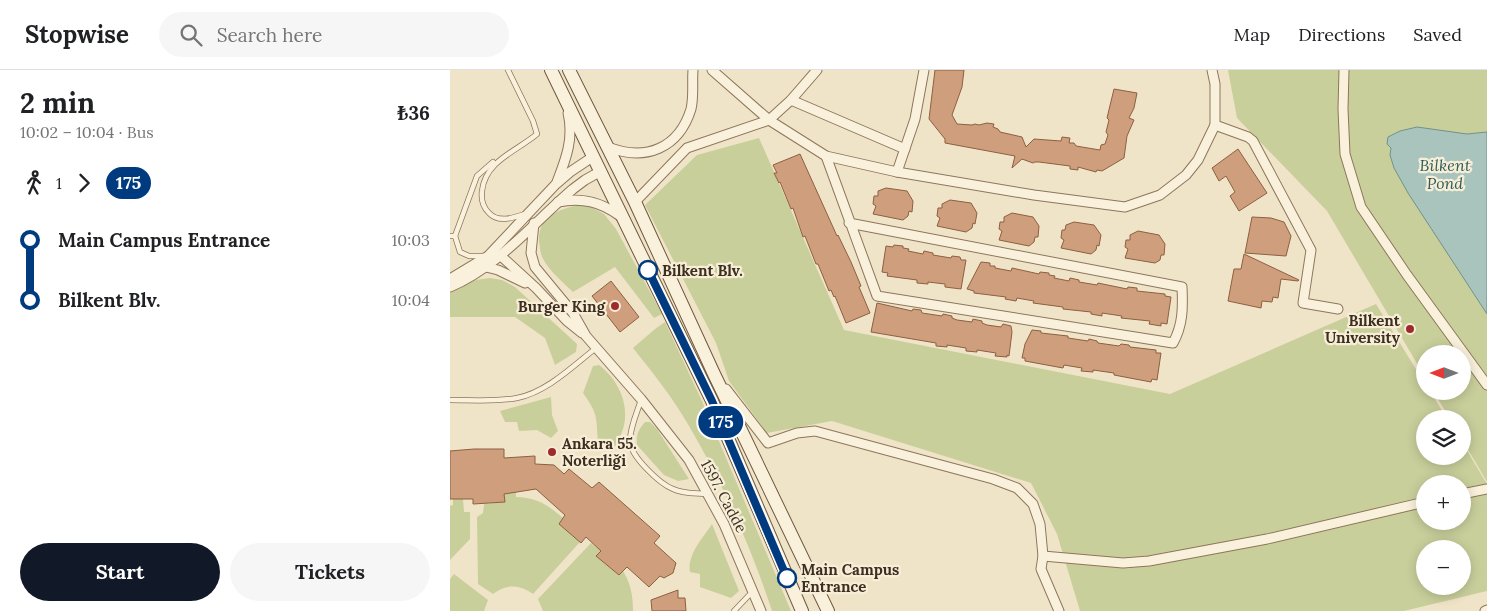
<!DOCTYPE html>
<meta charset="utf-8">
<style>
:root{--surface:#fff;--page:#f6f6f6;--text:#202124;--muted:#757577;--line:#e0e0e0;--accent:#111827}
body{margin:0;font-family:Lora,serif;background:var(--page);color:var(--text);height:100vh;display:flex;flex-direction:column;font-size:19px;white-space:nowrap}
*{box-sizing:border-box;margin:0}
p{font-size:16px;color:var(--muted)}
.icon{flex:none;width:28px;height:28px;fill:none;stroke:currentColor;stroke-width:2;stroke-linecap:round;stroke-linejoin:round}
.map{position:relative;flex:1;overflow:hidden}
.drawer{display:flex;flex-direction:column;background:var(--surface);width:450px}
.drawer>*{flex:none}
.badge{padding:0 10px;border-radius:16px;font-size:18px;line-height:32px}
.needle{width:32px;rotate:270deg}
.buttons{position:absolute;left:966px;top:275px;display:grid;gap:10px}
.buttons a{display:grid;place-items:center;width:55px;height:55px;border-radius:50%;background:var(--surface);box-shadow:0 2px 12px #0003;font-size:25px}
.map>.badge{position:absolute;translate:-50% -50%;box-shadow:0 0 0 2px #fff}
.legs{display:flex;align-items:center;gap:8px;height:55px;padding:0 20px;font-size:16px}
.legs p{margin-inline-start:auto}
.head{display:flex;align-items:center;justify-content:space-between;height:85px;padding:0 20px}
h1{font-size:28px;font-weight:800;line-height:38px}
.button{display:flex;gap:10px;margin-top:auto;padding:10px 20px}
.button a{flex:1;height:58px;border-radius:30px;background:var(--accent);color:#fff;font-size:20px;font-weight:800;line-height:58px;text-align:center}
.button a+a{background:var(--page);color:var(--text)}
ul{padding:0 20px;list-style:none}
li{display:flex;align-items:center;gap:18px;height:60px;font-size:19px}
li i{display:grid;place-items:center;width:8px;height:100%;margin:0 6px;background:currentColor}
li i::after{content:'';width:12px;height:12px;margin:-6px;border:4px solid;border-radius:50%;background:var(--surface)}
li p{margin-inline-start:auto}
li:first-child i{background:linear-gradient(#0000 50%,currentColor 0)}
li:last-child i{background:linear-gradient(currentColor 50%,#0000 0)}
header{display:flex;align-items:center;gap:30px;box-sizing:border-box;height:70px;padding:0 25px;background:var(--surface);border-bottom:1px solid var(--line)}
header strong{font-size:24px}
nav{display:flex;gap:28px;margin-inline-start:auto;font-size:18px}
.search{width:350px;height:45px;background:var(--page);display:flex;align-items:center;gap:12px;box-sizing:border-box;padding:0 18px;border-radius:28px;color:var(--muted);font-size:19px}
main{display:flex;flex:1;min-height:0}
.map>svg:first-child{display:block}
</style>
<header>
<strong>Stopwise</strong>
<div class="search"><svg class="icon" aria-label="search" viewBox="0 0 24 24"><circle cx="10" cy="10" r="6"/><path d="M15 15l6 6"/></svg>Search here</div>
<nav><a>Map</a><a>Directions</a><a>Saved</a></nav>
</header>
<main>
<section class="drawer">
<div class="head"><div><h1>2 min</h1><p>10:02 – 10:04 · Bus</p></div><b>₺36</b></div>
<div class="legs"><svg class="icon" aria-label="walk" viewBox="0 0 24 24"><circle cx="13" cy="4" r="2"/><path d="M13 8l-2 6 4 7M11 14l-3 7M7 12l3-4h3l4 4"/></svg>1<svg class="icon" aria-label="forward" viewBox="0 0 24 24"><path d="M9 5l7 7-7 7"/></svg><b class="badge" style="background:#003b80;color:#fff">175</b></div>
<ul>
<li><i style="color:#003b80"></i><b>Main Campus Entrance</b><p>10:03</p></li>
<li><i style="color:#003b80"></i><b>Bilkent Blv.</b><p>10:04</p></li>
</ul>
<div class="button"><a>Start</a><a>Tickets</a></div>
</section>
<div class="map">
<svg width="1037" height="541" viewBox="0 0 1037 541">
<rect width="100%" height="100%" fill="#f0e4c8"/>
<g fill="#c9cf9b" fill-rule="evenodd">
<polygon points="778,0 1037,0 1037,412 1013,371 1012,349 1000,349 983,321 1012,321 1012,284 975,284 975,307 877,141 787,48"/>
<path d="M309,68L394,260L720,324L926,234L975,314V321H980L997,349H975V386H1012L1013,374L1037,414V521L954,541H630L607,464L581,413L382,351L317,363L279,311L266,273L195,135L247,85ZM975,414H1012V451H975ZM975,479H1012V516H975Z"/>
<path d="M128,135L141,137L154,144L166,159L212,244L204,248L165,197L123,222C113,212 98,200 92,187C90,182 90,176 89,171C88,147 107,140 128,135Z"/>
<polygon points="40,208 52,210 65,217 127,274 126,282 105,295 95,268 65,247 0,247 0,222 25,210"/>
<path d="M215,252L252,331L341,541H322C301,477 273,414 239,356C223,328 203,303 183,278L205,259Z"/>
<path d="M149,295C165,307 177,328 175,349C174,361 168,371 162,382L150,377C146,367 148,359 146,349C145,340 138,330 133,323L143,296Z"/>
<polygon points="101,327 102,345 108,361 101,368 87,360 69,361 67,352 55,352 50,341"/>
<path d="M195,352H200L207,359L239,409L228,411L214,405L187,375C186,365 188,360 195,352Z"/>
<path d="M54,419L66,422V427C86,427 98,435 113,448L109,454L130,472L83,524C70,514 56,514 43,524L28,514L27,447L33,443L34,434L54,432Z"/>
<polygon points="3,429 13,429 14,442 20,442 20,469 0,490 0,436 3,435"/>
<path d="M262,454L289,521L281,528L250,517V504L240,502C237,484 253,468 262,454Z"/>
<path d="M141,473L151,481L147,486L169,505L173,501C181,514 183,526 183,541H93L88,529Z"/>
<polygon points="4,504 38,530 34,541 0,541 0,509"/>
</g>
<polygon fill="#a9c4bc" stroke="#6f938a" points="967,57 1017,64 1037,62 1037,244 958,123 944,98 940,85 941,78 937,74 938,67 950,61"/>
<g fill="#cf9f7d" stroke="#8d5f41">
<polygon points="485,0 514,0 512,17 502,45 507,54 522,55 525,54 529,55 537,53 544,54 543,57 548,59 550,62 572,67 576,77 584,69 611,71 612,67 620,68 619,73 624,73 626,76 650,80 651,75 655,74 658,65 656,62 659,50 657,48 664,19 687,23 684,38 679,48 684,50 677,66 674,88 652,101 647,100 646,102 628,97 628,100 620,99 620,96 589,92 585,92 583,93 572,89 562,98 565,86 495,73 495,69 479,49"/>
<polygon points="788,79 817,123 789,141 780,126 785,122 776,106 769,111 762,98"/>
<polygon points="350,84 387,166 388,165 401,192 411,216 409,217 420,243 396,253 385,226 384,227 381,220 379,221 368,194 366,194 355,166 353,167 343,138 341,139 330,112 329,113 324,103 327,103 323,95"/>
<polygon points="436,118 457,121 463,131 462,142 459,141 458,146 453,150 423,144 426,136 423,134 424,126 428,126 428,121"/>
<polygon points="500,130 521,133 527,143 525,154 523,153 522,158 516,162 487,156 490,148 487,146 488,138 492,138 492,134"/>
<polygon points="562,143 583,147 589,156 588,167 585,167 584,172 579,176 549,170 552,161 549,159 550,152 554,152 554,147"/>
<polygon points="802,147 821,148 834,152 841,166 836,186 795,183"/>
<polygon points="624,152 644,155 651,165 649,176 647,175 646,180 641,184 611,178 614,170 611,168 612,160 615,160 616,155"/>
<polygon points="688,161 709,165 715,174 714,185 711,185 710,190 705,193 675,188 678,179 675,177 676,170 680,170 680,165"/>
<polygon points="444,175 453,176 453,178 459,179 458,181 473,184 474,181 483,183 483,185 501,188 502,186 510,187 511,190 516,190 511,219 495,217 495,214 478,212 478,214 467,213 467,210 437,206 438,203 432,202 436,176 443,177"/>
<polygon points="794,184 849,210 848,211 831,209 828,228 823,227 822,232 812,231 811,238 778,231 784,199 791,199"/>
<polygon points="531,192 540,193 540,196 545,196 545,198 561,201 562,198 589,204 590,202 599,203 599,205 605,206 604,208 619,211 620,208 629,210 629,212 647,215 648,213 677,219 678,217 687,218 687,221 715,224 715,226 721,227 717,254 711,253 711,256 699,254 700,251 671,248 672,246 652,243 652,246 641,244 641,242 613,239 613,237 583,233 584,231 567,228 566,231 555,229 556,227 524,223 524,221 517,219"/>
<polygon points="161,211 189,247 170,262 142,226"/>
<polygon points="427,233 462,241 463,239 471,240 472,243 492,246 493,244 502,246 502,248 507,250 522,252 523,249 532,251 532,253 537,255 551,257 553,254 561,256 562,262 559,286 557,285 557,287 545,286 546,283 527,280 527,282 516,281 516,278 497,275 497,277 486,276 486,273 421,262"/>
<polygon points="582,260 591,261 591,263 618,266 618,268 638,271 639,269 647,271 648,273 669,276 671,274 679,275 680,277 706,280 706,283 711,283 707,310 702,309 701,312 664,305 664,303 643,300 643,302 631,301 632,298 614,295 613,298 575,291 575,288 572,288 575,274"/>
<polygon points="24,379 54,379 54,388 85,386 85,394 104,395 114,404 119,399 142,418 149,412 210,466 204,473 226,493 223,503 214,508 210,506 199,517 177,497 169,505 146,486 151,481 136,467 131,473 109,454 115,445 86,419 54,424 55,432 23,434 23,429 0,429 0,381"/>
<polygon points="228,520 228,528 235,528 236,541 202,541 201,530"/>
</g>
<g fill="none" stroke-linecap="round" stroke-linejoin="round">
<defs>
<g id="lane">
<path d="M58,0L83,51L87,64C67,81 35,91 32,121C31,129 33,137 39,143C48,153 63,148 75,144"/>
<polyline points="0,166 5,166 10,182 19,186 34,186"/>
<polyline points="5,166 27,106 43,92"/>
<path d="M0,330C22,330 46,332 67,328C97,322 123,296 146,278"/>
<path d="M191,330C187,343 180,357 180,371C180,386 210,414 223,419C233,424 246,423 257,424"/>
<polyline points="284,541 303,521"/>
</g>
<g id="street">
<polyline points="262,0 319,50 376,86 447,102 584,125 675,137 710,125 736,105 748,90 765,55 765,14 762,0"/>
<polyline points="894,0 893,39 895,84 911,137 957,205 1037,315"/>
<polyline points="341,30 455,79"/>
<polyline points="765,55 798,67 803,71 861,180 853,233 888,239"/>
<path d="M158,77C196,92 229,78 241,39C244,27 242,12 243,0"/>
<path d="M376,86L427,226L723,273C733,255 733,238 732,217L399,153"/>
<polyline points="447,102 465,49 474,0"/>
<path d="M107,112C116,89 124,68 118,43"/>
<path d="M108,132C132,127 151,132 170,146"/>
<polyline points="185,132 237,78 319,50 341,30 367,0"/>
<polyline points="84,153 81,183 85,197 123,243 136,266 191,329 239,390 274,454 311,541"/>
<polyline points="46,186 51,186 86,218 117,251 132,263"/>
<polyline points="36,197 48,200 75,213"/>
<polyline points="0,209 38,186 106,114 120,102 144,86"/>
<path d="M0,217C49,196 83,153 123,119L135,110L151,101"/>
<polyline points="276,319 318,373 347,363 365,361 543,409 567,418 583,434 590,454 593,486 591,499 609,541"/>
<polyline points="1012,424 1037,419"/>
<polyline points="593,486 673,493 699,491 817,469 975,432"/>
<polyline points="1035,541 1037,540"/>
</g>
<g id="secondary">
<polyline points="101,0 262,331 352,541"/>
<polyline points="119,0 185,132 264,304 378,541"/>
</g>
</defs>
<use href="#lane" stroke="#8d765c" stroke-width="6"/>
<use href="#street" stroke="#8d765c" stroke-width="11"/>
<use href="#secondary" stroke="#6f573f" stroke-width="14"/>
<use href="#lane" stroke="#faf1dc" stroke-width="4.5"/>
<use href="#street" stroke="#faf1dc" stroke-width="9"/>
<use href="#secondary" stroke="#faf1dc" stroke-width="12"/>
</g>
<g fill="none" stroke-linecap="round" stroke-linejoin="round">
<defs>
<polyline id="line-1" points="198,200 262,331 337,508"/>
</defs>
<use href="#line-1" stroke="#fff" stroke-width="11"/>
<use href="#line-1" stroke="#003b80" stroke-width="8"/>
</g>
<g fill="#fff" stroke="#003b80" stroke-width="2.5">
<circle cx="198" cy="200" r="9"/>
<circle cx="337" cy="508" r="9"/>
</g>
<g fill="#9e2a2b" stroke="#f7eed8" stroke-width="2">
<circle cx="165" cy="236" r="5"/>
<circle cx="960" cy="259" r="5"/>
<circle cx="102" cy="382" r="5"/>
</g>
<g text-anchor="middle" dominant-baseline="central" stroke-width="4.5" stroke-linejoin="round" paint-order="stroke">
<g font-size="15" font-weight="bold" fill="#3d2e20" stroke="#f7eed8" text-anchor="start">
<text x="212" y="200">Bilkent Blv.</text>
<text x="351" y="499">Main Campus<tspan x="351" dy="17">Entrance</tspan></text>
</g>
<g font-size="15" font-weight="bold" fill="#3d2e20" stroke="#f7eed8" text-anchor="end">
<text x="155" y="236">Burger King</text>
<text x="950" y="250">Bilkent<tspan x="950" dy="17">University</tspan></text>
<text x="112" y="373" text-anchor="start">Ankara 55.<tspan x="112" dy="17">Noterliği</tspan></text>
</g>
<g font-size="15" fill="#3d2e20" stroke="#f7eed8">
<text transform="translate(274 426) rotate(62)">1597. Cadde</text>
</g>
<g font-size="16" font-style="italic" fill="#2f5d5a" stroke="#f7eed8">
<text x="995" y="95">Bilkent<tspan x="995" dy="18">Pond</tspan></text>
</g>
</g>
</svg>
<div class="buttons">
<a><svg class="needle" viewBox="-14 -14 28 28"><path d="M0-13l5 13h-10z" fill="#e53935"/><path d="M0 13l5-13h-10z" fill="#757577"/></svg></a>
<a><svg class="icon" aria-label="layers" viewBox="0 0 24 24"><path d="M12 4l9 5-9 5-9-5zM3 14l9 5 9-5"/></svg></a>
<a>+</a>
<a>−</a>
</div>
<b class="badge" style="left:271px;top:352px;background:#003b80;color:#fff">175</b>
</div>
</main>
